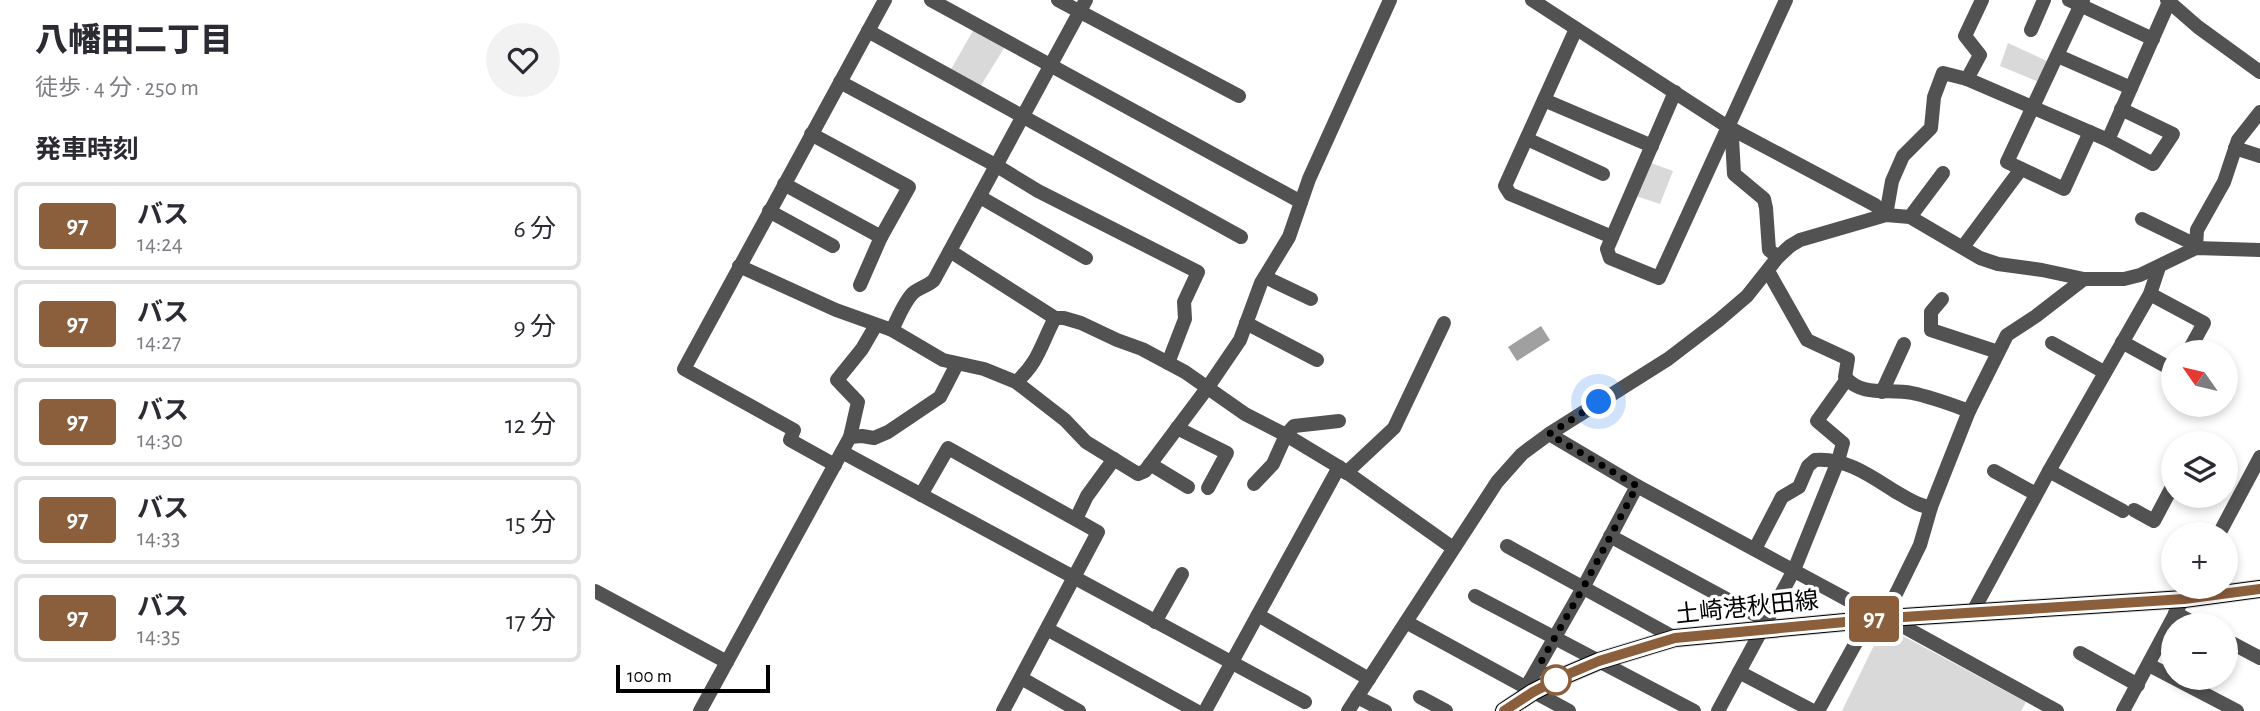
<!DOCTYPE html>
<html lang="ja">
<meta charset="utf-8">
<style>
:root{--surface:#fff;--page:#f2f2f3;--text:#2b2b33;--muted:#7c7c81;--line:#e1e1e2}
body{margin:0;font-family:"Alegreya Sans","Noto Sans JP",sans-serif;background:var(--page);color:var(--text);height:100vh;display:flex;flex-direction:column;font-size:26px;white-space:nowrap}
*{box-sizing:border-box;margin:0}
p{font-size:23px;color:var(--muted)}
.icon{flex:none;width:38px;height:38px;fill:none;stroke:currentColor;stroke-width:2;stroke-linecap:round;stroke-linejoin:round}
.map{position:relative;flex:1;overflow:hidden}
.sheet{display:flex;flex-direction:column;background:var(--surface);width:595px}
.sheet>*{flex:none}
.badge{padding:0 14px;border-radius:5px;font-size:24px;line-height:46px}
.needle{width:46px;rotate:304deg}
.controls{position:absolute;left:1566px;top:340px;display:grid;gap:14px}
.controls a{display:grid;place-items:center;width:77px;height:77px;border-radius:50%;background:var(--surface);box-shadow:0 4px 10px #0003;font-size:35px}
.scale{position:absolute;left:21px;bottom:18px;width:154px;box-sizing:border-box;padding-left:7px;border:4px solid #000;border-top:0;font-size:19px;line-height:24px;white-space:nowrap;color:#000;-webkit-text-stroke:5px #fff;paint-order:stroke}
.you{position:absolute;width:35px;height:35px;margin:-18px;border:5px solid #fff;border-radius:50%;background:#1a73e8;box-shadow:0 0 0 10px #1a73e833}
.map>.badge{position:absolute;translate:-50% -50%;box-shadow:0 0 0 4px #fff}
h2{padding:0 35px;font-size:26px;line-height:63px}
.round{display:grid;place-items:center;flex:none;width:74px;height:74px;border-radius:37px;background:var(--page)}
.overview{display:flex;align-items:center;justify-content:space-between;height:119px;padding:0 35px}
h1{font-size:33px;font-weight:800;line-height:52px}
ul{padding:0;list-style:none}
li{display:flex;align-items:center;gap:21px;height:88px;margin:0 14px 10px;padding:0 21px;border:4px solid var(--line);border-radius:10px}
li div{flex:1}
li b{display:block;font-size:26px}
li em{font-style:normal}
li .badge{min-width:77px;font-weight:700;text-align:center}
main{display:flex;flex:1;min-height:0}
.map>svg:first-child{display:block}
</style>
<main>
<section class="sheet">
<div class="overview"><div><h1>八幡田二丁目</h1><p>徒歩 · 4 分 · 250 m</p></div><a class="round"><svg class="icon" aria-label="heart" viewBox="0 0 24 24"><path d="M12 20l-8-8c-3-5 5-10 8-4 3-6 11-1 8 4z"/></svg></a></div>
<h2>発車時刻</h2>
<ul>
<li><span class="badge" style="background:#8b5e3c;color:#fff">97</span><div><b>バス</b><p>14:24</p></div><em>6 分</em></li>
<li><span class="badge" style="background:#8b5e3c;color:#fff">97</span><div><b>バス</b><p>14:27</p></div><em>9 分</em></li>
<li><span class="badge" style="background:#8b5e3c;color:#fff">97</span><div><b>バス</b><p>14:30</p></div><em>12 分</em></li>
<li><span class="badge" style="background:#8b5e3c;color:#fff">97</span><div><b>バス</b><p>14:33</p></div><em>15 分</em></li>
<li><span class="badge" style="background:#8b5e3c;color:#fff">97</span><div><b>バス</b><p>14:35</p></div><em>17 分</em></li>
</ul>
</section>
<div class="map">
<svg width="1665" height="711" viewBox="0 0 1665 711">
<rect width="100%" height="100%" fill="#fff"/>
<g fill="#d9d9d9">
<polygon points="379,29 411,45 385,87 355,71"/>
<polygon points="1413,43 1454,62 1444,82 1405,66"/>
<polygon points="1056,163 1078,171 1065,204 1041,196"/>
<polygon points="1297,630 1431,702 1426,711 1247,711 1284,635"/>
</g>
<polygon fill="#a0a0a0" points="946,326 955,340 922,361 913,347"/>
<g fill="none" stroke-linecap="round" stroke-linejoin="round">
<defs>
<polyline id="major" points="909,711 938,692 971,675 1004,661 1080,638 1293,618 1589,599 1665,589"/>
</defs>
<use href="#major" stroke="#dbdbdb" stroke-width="20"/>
<g stroke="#525252" stroke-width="14">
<polyline points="336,0 706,202"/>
<polyline points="463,0 644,96"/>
<polyline points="937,0 1133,127 1280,205 1291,215"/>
<polyline points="1474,0 1558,39"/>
<polyline points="1488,0 1412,162 1469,189 1495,132"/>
<polyline points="1572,0 1603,27 1665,72"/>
<polyline points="981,29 910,186 915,194 1017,237"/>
<polyline points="1436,30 1449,0"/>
<polyline points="273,31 646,237"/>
<polyline points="1463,56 1536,88"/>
<polyline points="1372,79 1385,55 1370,36 1387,0"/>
<polyline points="245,82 402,166 443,191 603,272 589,302 590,319 573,363"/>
<polyline points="1080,92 1012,249 1015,258 1064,278 1191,0"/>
<polyline points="949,100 1057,146"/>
<polyline points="1139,130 1137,138 1139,174 1169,199 1171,208 1174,250 1183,257"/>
<polyline points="932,139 1008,174"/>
<polyline points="1513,140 1558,164 1578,134 1526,109"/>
<polyline points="1640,148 1665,156"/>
<polyline points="189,184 286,237 314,187 216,134"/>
<polyline points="385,197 491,258"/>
<polyline points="174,211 238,246"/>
<polyline points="1291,215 1297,181 1308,156 1336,128 1339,97 1348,73 1372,79 1513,140 1574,2"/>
<polyline points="1315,217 1348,173"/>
<polyline points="1547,219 1601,245"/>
<polyline points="1368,247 1426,169"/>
<polyline points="1601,248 1602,230 1629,182 1643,140 1665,112"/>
<polyline points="355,251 460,318 469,318 486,323 522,340 547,349 590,372 650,414 691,435 744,467 858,548"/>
<polyline points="144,266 241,310 297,330 348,360 389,369 421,382 470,420 491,442 543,474 550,471 613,387 645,340 666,283 694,237 714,179 795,0"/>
<path d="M1173,271L1212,340L1253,359L1250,377C1268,398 1294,388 1317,393C1337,397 1355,404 1374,411"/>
<polyline points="670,277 716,299"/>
<polyline points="265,285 286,237"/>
<polyline points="1555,294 1609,323 1593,352"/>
<polyline points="1347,299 1336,312 1336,330 1403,352"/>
<polyline points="651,323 722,360"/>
<path d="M297,330C303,318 309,302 318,293C325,287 333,286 339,280L491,0"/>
<polyline points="1527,342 1578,370"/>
<polyline points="1457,343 1509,372"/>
<path d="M421,382C444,362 446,344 460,318"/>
<polyline points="1287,392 1309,344"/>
<polyline points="582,428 632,453 613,488"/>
<polyline points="954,434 1042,486 1266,607 1293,618 1462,711"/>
<polyline points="255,437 263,402 242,380 267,349 281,325"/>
<polyline points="247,452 710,702"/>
<polyline points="555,464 593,487"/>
<polyline points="240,465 195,440 199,430 89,369 290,0"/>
<polyline points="1399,471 1441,494"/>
<polyline points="1454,471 1528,511"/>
<polyline points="751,473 799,428 849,323"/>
<polyline points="659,484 678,464 691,435 699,426 744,421"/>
<polyline points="326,495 353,448 503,532 408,711"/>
<polyline points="1539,510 1559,521 1578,485"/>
<polyline points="481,519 492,496 519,459"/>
<polyline points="1624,534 1665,457"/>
<polyline points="1015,536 1172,621"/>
<polyline points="912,546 1080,638"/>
<path d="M1160,549L1187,497L1204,487L1213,466L1220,460C1250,457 1277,477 1301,492C1312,498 1324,507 1336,507"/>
<polyline points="0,591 132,662"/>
<polyline points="880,596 1099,711"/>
<polyline points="1377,613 1454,471 1555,294 1564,267"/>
<polyline points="1580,613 1603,625"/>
<polyline points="663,615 774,679"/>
<polyline points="1293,618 1294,608 1325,545 1336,507 1374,411 1412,335 1441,316 1489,279"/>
<polyline points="560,622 587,574"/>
<polyline points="811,622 974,711"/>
<polyline points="452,629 601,711"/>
<polyline points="1631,640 1665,658"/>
<polyline points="1485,653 1543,685"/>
<polyline points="1554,665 1642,711"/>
<polyline points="1144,672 1218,711"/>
<polyline points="426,678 484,711"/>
<polyline points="932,686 989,586 1042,486"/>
<polyline points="762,697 790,711"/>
<polyline points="825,697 851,711"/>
<polyline points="105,711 255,437 267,436 279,438 293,432 345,397 362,364"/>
<polyline points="610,711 744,467"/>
<polyline points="753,711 902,482 927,454 954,434 1073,359 1124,320 1152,296 1183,257 1195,246 1205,240 1291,215 1315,217 1385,258 1403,264 1447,270 1489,279 1529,279 1545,275 1601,248 1665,250"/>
<polyline points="1123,711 1199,570 1243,461 1248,443 1222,421 1252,379"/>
<polyline points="1223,711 1263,639"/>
<polyline points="1528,711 1595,586"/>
</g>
<use href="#major" stroke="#000" stroke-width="18"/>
</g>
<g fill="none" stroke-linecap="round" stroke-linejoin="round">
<defs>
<polyline id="line" points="909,711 938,692 971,675 1004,661 1080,638 1293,618 1589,599 1665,589"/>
</defs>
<use href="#line" stroke="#fff" stroke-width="16"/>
<use href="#line" stroke="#8b5e3c" stroke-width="10"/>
<polyline stroke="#000" stroke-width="7" stroke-dasharray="0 12.6" points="961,680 946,662 989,586 1042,486 954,434 1004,402"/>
</g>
<circle fill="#fff" stroke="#8b5e3c" stroke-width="3.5" cx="961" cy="680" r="14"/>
<g text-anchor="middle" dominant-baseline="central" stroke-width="7" stroke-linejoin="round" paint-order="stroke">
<g font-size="24" fill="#000" stroke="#fff">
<text transform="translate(1152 608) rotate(-6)">土崎港秋田線</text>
</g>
</g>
</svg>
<div class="controls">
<a><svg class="needle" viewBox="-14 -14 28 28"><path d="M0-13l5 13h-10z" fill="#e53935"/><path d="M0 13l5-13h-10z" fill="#7c7c81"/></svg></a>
<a><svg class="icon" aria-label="layers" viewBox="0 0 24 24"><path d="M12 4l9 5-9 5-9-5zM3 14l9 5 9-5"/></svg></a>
<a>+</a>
<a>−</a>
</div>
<div class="scale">100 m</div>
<div class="you" style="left:1004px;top:402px"></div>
<b class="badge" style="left:1279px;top:619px;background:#8b5e3c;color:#fff">97</b>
</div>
</main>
